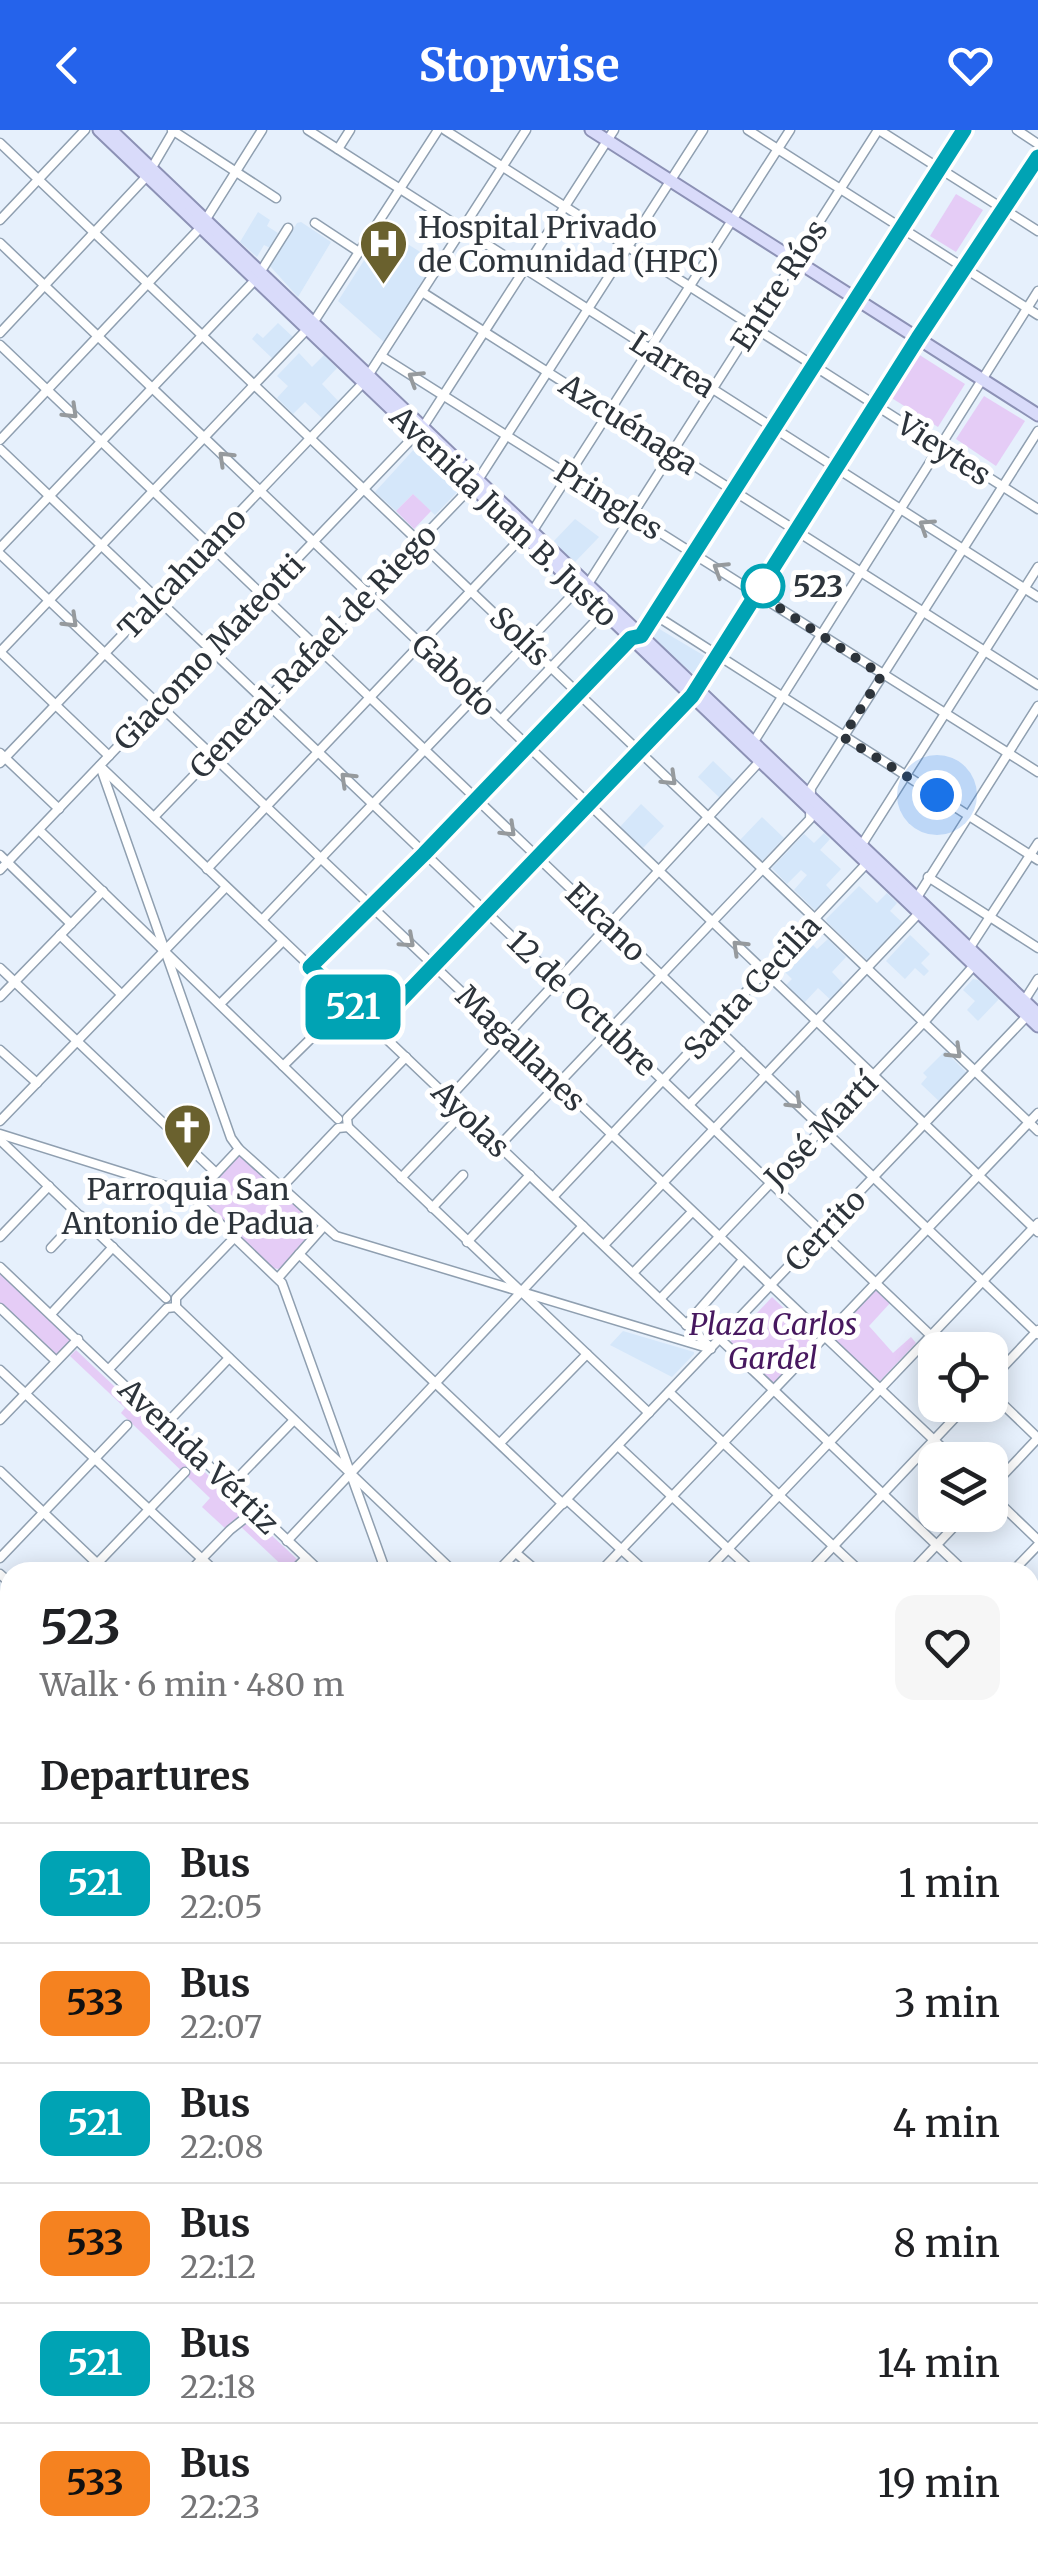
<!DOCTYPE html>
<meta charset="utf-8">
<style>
:root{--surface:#fff;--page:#f6f6f6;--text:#202124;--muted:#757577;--line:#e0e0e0;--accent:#2563eb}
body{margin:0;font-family:Merriweather,serif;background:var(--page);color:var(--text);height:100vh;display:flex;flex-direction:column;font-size:38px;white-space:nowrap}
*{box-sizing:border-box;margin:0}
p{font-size:32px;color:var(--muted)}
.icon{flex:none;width:55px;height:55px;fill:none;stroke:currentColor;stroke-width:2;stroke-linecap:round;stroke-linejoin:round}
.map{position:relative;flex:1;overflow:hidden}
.details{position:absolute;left:0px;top:1432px;width:1040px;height:1002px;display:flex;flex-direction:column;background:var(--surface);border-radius:30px 30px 0 0;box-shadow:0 5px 25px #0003}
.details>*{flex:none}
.badge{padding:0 20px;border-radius:15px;font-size:35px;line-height:65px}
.buttons{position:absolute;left:918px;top:1202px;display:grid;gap:20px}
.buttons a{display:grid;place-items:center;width:90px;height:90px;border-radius:20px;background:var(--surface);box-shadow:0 5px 25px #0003;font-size:50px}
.you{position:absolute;width:50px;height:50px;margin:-25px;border:8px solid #fff;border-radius:50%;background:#1a73e8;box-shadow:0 0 0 15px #1a73e833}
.map>.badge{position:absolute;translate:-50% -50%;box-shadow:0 0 0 5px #fff}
h2{padding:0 40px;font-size:38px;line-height:90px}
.round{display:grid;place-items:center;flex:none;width:105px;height:105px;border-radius:20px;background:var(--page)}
.overview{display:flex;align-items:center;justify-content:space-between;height:170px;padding:0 40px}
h1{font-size:48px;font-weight:700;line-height:75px}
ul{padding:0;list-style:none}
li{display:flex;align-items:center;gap:30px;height:120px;padding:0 40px;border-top:2px solid var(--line)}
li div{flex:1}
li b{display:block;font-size:38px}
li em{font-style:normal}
li .badge{min-width:110px;font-weight:700;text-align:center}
header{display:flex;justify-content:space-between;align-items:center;height:130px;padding:0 40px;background:var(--accent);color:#fff;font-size:45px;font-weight:700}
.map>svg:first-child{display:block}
</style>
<header><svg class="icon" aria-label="back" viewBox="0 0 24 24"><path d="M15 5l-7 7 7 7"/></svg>Stopwise<svg class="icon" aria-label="heart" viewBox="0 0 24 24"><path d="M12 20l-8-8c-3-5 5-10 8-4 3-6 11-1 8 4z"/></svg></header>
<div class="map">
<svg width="1038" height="2433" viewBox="0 0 1038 2433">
<rect width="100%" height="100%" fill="#e6f0fc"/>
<g fill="#d5e7fa">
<polygon points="258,82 270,90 267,96 278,103 270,118 264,115 257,127 240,112"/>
<polygon points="301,92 331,112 298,167 270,136 297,93"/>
<polygon points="384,99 436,132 384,212 338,171"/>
<polygon points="278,193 293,207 273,229 252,209 257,203 263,208"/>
<polygon points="299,223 312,237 324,225 337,238 322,254 339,272 323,289 305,272 293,284 277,268 288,256 277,246"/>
<polygon points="417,316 461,358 435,385 413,364 396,381 375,362"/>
<polygon points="575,389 599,407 574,433 553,412"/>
<polygon points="656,497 708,528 698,548 651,508"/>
<polygon points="713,631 736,653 721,669 698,647"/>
<polygon points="641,674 664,696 643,718 620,697"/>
<polygon points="762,687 784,708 762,731 740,710"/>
<polygon points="824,703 830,709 820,720 841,739 826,755 834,764 816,781 794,760 807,745 801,740 787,754 772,738 804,704 814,713"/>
<polygon points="859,756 877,773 887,763 897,773 890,781 906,796 869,832 827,792 826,789"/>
<polygon points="910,805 930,824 921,833 929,841 924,846 915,838 905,849 886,831"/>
<polygon points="807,809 817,819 828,809 846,827 832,842 847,858 833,872 818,858 804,873 786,855 792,849 780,837"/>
<polygon points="973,849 978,850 999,869 978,891 967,880 975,871 963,860"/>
<polygon points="945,921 969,945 941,973 921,954 927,947 923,943"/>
<polygon points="623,1201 694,1222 694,1224 672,1247 610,1215"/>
</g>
<g fill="#e5ccf6">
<polygon points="956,64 983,80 956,122 930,106"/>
<polygon points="918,224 965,254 938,297 890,267"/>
<polygon points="984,266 1025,291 996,336 956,309"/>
<polygon points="413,364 431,381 414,399 396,381"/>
<polygon points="237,1025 241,1025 317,1094 316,1101 279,1139 272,1138 199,1069 200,1064"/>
<polygon points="0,1142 73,1211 57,1227 0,1173"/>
<polygon points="876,1157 891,1172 869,1196 893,1223 911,1207 916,1213 878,1253 829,1207"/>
<polygon points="772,1167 817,1210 774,1255 729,1213"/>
<polygon points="76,1220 247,1382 227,1400 202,1377 210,1368 121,1283 125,1278 70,1226"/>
<polygon points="251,1386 299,1431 289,1442 239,1395"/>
<polygon points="0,2181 10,2191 10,2267 2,2275"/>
</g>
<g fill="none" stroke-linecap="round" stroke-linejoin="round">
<defs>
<g id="minor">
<polyline points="172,0 276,68"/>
<polyline points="308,0 1038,467"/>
<polyline points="445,0 1038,379"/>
<polyline points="748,0 1038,185"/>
<polyline points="879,0 1038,101"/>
<polyline points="1017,0 1038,14"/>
<polyline points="0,13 1038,1001"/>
<polyline points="338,19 350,0"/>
<polyline points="0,90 85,0"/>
<polyline points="315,93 359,122"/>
<polyline points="0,113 1038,1102"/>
<polyline points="422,162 1038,555"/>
<polyline points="0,203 147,46 174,0"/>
<polyline points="0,215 1038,1204"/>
<polyline points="381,226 1038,642"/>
<polyline points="0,310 201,97 262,0"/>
<polyline points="0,319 946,1220"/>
<polyline points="0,418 256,149 288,98"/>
<polyline points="0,424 955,1330"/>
<polyline points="655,485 1038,730"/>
<polyline points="0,522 313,193 438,0"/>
<polyline points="0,522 109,626"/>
<polyline points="501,590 604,482"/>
<polyline points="753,613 1038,161"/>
<polyline points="0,623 59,679"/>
<polyline points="0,633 364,252 526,0"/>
<polyline points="100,636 231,1008 239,1019 336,1106 711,1219"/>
<polyline points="103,639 708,1215"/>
<polyline points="154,687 478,350 703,0"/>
<polyline points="39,700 338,989"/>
<polyline points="861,716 1038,437"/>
<polyline points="0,725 71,794"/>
<polyline points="207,739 524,405 532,402 790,0"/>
<polyline points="0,740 423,297 614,0"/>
<polyline points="928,747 1038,818"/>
<polyline points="916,769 1038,576"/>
<polyline points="262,790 579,458 588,454 878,0"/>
<polyline points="60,805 121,864"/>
<polyline points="967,822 1038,713"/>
<polyline points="310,837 631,508 641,505 964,0"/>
<polyline points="0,838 216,1043"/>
<polyline points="0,867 103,761"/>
<polyline points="1024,871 1038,849"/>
<polyline points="220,874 283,811"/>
<polyline points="375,897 692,566 918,209 1038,27"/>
<polyline points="0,920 37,953"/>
<polyline points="283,936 347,873"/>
<polyline points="449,968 761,630"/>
<polyline points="689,975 741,921"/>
<polyline points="0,991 226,757"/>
<polyline points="348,997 649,1283"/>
<polyline points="0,1004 188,1063 282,1153 386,1442"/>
<polyline points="0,1010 166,1168"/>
<polyline points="499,1016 810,689 811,658 1038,301"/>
<polyline points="401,1048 464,982"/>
<polyline points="281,1058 338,998 348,997 347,988 406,927"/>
<polyline points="553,1067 867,733 866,729"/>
<polyline points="193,1068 239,1019"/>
<polyline points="432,1078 463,1045"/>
<polyline points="0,1107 49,1056"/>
<polyline points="467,1112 530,1045"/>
<polyline points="604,1115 920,782"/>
<polyline points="51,1118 81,1086"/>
<polyline points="299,1124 563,1374"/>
<polyline points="0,1137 321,1442"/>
<polyline points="633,1143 692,1082"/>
<polyline points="278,1148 323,1097"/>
<polyline points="660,1169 924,892 977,832"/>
<polyline points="176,1177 454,1442"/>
<polyline points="0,1178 56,1231"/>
<polyline points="51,1184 113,1117"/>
<polyline points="686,1195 743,1130"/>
<polyline points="720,1209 965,1442"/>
<polyline points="109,1239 167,1178 176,1177 176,1168 234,1108"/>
<polyline points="0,1240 216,1442"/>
<polyline points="990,1251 1038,1200"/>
<polyline points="669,1262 861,1442"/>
<polyline points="990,1262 1038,1308"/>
<polyline points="0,1290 78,1209"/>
<polyline points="165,1295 229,1228"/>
<polyline points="500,1313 587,1224"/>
<polyline points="618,1316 753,1442"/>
<polyline points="0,1341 106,1442"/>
<polyline points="230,1356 294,1290"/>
<polyline points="990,1359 1038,1308"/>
<polyline points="990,1364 1038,1410"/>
<polyline points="567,1370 646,1442"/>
<polyline points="287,1411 583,1096"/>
<polyline points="516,1423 538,1442"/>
<polyline points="0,1428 127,1295"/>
<polyline points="89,1442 185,1342"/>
<polyline points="189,1442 230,1400 255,1380"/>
<polyline points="292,1442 306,1428"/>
<polyline points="497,1442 1028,885"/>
<polyline points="600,1442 1038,983"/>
<polyline points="706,1442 1038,1093"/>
<polyline points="809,1442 967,1275"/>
<polyline points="911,1442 965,1385"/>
<polyline points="1012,1442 1038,1415"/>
<polyline points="0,1444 10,1453"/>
<polyline points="1030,1504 1038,1512"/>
<polyline points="1030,1530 1038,1521"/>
<polyline points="0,1537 10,1526"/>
<polyline points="0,1545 10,1555"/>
<polyline points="1030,1606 1038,1613"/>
<polyline points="1030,1638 1038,1629"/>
<polyline points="0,1642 10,1632"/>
<polyline points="0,1647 10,1656"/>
<polyline points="1030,1707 1038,1715"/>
<polyline points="1030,1745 1038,1737"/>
<polyline points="0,1756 10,1745"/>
<polyline points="1030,1810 1038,1818"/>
<polyline points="1030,1851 1038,1842"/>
<polyline points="0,1859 10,1849"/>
<polyline points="1030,1912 1038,1919"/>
<polyline points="1030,1959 1038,1951"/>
<polyline points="1030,2015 1038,2022"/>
<polyline points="1030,2067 1038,2059"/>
<polyline points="0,2075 10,2065"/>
<polyline points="1030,2117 1038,2125"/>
<polyline points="1030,2153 1038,2150"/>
<polyline points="0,2181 10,2171"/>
<polyline points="1030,2220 1038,2228"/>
<polyline points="0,2289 10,2278"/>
<polyline points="1030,2297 1038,2289"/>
<polyline points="1030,2323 1038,2330"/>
<polyline points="0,2395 10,2385"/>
<polyline points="1030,2407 1038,2399"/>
<polyline points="0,2413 10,2410"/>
<polyline points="0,2420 10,2417"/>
<polyline points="1030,2422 1038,2430"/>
<polyline points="44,2425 53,2433"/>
<polyline points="155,2425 163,2433"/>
<polyline points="260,2425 269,2433"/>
<polyline points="368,2425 376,2433"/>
<polyline points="602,2425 610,2433"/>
<polyline points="706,2425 715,2433"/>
<polyline points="815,2425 824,2433"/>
<polyline points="925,2425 934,2433"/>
<polyline points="18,2433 19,2425"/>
<polyline points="167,2433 175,2425"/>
<polyline points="576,2433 583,2425"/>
<polyline points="682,2433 690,2425"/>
<polyline points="900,2433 908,2425"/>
<polyline points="1005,2433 1013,2425"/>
</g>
<g id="major">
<polyline points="99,0 1038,896"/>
<polyline points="111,0 1038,884"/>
<polyline points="591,0 1038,285"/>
<polyline points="0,1965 10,1975"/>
<polyline points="1030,2180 1038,2171"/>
<polyline points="484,2425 492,2433"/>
<polyline points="790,2433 798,2425"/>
</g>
</defs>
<use href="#minor" stroke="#8f9fb0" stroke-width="11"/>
<use href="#major" stroke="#8c91b5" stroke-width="15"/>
<use href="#minor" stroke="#fff" stroke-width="8"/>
<use href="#major" stroke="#d9dbfa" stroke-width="11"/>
</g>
<defs><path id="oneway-chevron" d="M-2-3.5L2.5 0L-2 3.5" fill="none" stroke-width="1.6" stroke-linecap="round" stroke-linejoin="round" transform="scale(2.5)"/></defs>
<g stroke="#969a9d">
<use href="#oneway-chevron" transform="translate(415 248) rotate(-148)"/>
<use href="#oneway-chevron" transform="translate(71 282) rotate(44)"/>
<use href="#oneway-chevron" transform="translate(225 328) rotate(-136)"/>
<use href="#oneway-chevron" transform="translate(926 396) rotate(-147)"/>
<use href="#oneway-chevron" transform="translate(720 439) rotate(-148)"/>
<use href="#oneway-chevron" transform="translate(71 491) rotate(44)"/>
<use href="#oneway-chevron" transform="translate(347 649) rotate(-136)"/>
<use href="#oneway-chevron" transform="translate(670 649) rotate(44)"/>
<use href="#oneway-chevron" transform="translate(509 700) rotate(44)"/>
<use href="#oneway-chevron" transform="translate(408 811) rotate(42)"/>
<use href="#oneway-chevron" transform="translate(739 817) rotate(-136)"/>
<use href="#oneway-chevron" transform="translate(955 922) rotate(44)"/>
<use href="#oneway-chevron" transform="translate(795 972) rotate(44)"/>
</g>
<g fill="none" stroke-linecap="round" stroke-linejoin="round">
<defs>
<polyline id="line" points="964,0 641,506 631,508 424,724 310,837 375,897 692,566 918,208 1038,27"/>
</defs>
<use href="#line" stroke="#fff" stroke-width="22"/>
<use href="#line" stroke="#00a3b4" stroke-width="15"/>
<polyline stroke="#2d343b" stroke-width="10" stroke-dasharray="0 18" points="763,456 758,464 882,545 843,607 937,665"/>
</g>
<defs>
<symbol id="hospital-pin" viewBox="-11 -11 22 30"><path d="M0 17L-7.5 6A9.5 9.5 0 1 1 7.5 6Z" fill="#6a612e" stroke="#fff"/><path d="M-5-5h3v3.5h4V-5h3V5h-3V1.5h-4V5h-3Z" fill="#fff"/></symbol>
<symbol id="church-pin" viewBox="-11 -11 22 30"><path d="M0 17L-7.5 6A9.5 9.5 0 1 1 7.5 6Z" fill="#6a612e" stroke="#fff"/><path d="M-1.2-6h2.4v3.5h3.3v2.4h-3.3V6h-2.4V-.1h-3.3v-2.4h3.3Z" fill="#fff"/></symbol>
</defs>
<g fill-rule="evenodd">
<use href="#hospital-pin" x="356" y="86" width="55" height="75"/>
<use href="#church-pin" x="160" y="970" width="55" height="75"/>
</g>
<circle fill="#fff" stroke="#00a3b4" stroke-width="5" cx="763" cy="456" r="20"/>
<g text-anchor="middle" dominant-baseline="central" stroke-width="10" stroke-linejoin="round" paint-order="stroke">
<g font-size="30" fill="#2d343b" stroke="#fff" text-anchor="start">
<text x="418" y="97">Hospital Privado<tspan x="418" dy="34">de Comunidad (HPC)</tspan></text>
<text x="188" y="1059" text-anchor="middle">Parroquia San<tspan x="188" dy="34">Antonio de Padua</tspan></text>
</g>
<g font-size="30" fill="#2d343b" stroke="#fff">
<text transform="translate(779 155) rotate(-57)">Entre Ríos</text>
<text transform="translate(673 234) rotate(33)">Larrea</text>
<text transform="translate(629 294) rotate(33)">Azcuénaga</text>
<text transform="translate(944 319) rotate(33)">Vieytes</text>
<text transform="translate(609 370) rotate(32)">Pringles</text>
<text transform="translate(504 386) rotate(44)">Avenida Juan B. Justo</text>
<text transform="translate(182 443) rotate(-46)">Talcahuano</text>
<text transform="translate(520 506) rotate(44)">Solís</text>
<text transform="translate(313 521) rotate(-46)">General Rafael de Riego</text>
<text transform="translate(209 522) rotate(-46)">Giacomo Mateotti</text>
<text transform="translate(454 545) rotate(44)">Gaboto</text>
<text transform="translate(606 792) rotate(44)">Elcano</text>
<text transform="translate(752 857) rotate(-47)">Santa Cecilia</text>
<text transform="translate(582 873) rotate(44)">12 de Octubre</text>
<text transform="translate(521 918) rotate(44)">Magallanes</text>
<text transform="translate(471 989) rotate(44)">Ayolas</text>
<text transform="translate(821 1000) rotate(-46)">José Martí</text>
<text transform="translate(825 1100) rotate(-46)">Cerrito</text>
<text transform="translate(199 1326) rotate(44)">Avenida Vértiz</text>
</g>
<g font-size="30" font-weight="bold" fill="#2d343b" stroke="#fff" text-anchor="start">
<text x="793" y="456">523</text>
</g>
<g font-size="30" font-style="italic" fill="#47185f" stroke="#fff">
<text x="773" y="1194">Plaza Carlos<tspan x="773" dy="34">Gardel</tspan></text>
</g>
</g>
</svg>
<div class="buttons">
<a><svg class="icon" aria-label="locate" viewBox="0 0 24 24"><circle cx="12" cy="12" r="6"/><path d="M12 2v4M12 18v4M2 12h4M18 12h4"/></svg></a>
<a><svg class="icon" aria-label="layers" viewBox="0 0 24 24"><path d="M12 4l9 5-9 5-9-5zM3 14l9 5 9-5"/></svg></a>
</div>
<div class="you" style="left:937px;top:665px"></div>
<b class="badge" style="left:353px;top:877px;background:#00a3b4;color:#fff">521</b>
<section class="details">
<div class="overview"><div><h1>523</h1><p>Walk · 6 min · 480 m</p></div><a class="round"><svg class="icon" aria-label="heart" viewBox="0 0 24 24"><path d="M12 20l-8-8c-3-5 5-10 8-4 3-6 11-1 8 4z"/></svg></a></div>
<h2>Departures</h2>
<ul>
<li><span class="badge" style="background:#00a3b4;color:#fff">521</span><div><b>Bus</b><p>22:05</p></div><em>1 min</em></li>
<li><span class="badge" style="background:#f58220;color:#111">533</span><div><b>Bus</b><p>22:07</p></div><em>3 min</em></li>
<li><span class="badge" style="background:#00a3b4;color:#fff">521</span><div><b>Bus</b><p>22:08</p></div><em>4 min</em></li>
<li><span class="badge" style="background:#f58220;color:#111">533</span><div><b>Bus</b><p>22:12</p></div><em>8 min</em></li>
<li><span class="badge" style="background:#00a3b4;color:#fff">521</span><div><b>Bus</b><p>22:18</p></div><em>14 min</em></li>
<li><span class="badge" style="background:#f58220;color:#111">533</span><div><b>Bus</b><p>22:23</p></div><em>19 min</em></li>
</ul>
</section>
</div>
